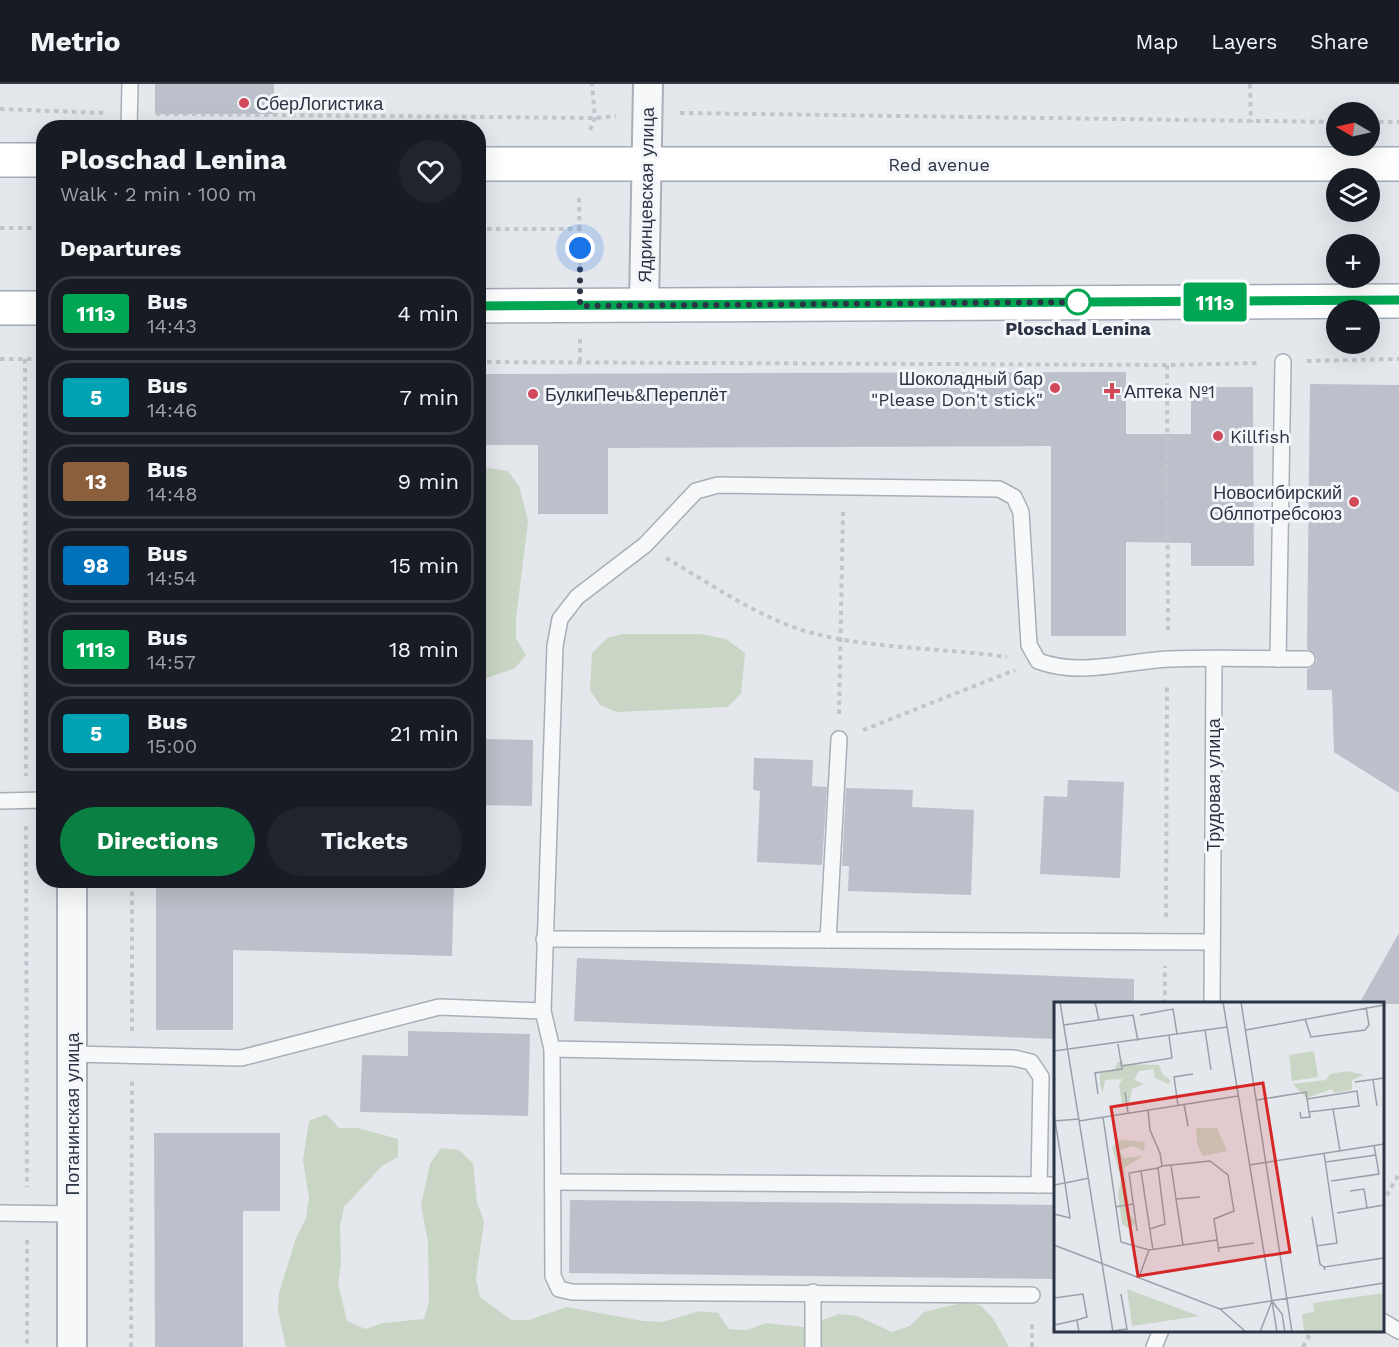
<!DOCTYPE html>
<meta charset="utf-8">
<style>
:root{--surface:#171b24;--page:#20242c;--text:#f1f3f6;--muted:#9ea1a6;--line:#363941;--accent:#0b8043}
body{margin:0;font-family:"Work Sans",sans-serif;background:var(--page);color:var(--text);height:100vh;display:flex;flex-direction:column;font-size:22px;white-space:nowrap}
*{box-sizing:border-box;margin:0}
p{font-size:20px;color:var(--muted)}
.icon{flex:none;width:33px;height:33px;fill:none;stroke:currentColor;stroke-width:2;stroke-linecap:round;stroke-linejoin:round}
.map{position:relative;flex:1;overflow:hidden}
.panel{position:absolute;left:36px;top:36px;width:450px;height:768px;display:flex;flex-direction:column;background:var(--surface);border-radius:24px;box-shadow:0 6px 24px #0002}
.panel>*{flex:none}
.badge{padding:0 12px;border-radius:4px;font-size:21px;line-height:39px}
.needle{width:39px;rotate:279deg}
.fabs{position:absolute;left:1326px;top:18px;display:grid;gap:12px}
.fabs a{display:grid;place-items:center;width:54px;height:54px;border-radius:50%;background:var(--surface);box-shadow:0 6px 24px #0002;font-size:30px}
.you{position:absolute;width:30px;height:30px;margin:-15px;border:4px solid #fff;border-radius:50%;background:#1a73e8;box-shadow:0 0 0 9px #1a73e833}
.map>.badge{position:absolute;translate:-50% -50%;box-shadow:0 0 0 3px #fff}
h2{padding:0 24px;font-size:22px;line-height:54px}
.round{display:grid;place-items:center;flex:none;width:63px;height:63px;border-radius:32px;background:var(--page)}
.headline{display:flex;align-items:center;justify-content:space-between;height:102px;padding:0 24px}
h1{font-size:28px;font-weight:700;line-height:45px}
.primary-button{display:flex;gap:12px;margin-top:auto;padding:12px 24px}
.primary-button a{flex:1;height:69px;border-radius:36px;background:var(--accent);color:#fff;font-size:24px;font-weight:700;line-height:69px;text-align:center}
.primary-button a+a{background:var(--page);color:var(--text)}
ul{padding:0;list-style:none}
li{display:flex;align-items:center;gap:18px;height:75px;margin:0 12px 9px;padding:0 12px;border:3px solid var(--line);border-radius:24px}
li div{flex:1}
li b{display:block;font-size:22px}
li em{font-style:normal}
li .badge{min-width:66px;font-weight:700;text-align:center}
header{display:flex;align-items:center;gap:36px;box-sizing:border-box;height:84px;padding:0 30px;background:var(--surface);border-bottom:2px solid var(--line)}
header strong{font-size:28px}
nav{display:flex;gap:33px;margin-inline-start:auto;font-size:21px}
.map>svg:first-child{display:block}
</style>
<header>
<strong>Metrio</strong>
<nav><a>Map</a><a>Layers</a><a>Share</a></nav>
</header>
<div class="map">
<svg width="1399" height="1263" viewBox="0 0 1399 1263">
<rect width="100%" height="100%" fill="#e4e7ec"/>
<g fill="#c9d6c5">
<polygon points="489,384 508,387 519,402 528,437 516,535 516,554 526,571 515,584 479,597 479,386"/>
<polygon points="622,550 700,550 726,555 745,569 741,609 728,623 617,628 600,621 590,606 592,569 607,554"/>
<polygon points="326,1030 339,1044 358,1044 398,1055 398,1073 382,1082 344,1123 340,1142 341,1180 338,1199 347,1237 365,1245 383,1239 424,1235 429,1218 428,1158 421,1121 430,1080 441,1064 459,1066 473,1079 477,1119 484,1137 476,1195 480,1213 511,1236 529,1236 567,1223 643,1237 662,1238 700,1227 718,1229 729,1245 747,1246 766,1239 803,1243 839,1230 857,1232 892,1248 910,1242 924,1228 962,1219 980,1221 993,1234 1009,1263 286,1263 278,1227 279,1209 296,1154 306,1134 309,1114 303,1076 309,1037"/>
</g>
<g fill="#bbc0ca">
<rect x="155" y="0" width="119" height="30"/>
<polygon points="1126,288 1126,350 1191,350 1191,303 1253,303 1254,482 1191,482 1191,459 1126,458 1126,552 1051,552 1051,362 608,364 608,430 538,430 538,361 478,361 478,290"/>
<polygon points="1310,300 1399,301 1399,709 1334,668 1332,606 1307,606 1307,585 1312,583 1317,576 1315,570 1307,565"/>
<polygon points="478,655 533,656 532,722 478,721"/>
<polygon points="754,674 813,676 812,702 827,703 822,781 757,778 760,707 753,706"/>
<polygon points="1068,696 1124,698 1120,794 1040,790 1044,712 1067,713"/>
<polygon points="846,704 913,706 912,723 974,726 971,811 848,807 849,782 842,782"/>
<polygon points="156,796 454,796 452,872 233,866 233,946 156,946"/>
<polygon points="1399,849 1399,920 1359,920"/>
<polygon points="577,874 1134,895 1134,920 1056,920 1056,955 574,937"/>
<polygon points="408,947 530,950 528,1032 360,1028 362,971 408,972"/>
<polygon points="154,1049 280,1049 280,1127 243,1127 243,1263 155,1263"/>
<polygon points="570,1116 1056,1121 1056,1195 569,1189"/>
</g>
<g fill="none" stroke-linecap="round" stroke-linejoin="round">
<defs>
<g id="lane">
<polyline points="129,44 130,0"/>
<polyline points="1278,575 1283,278"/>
<polyline points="839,655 828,856 1212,858"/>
<polyline points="0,717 44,716"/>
<polyline points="544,855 828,856"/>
<polyline points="1212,920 1214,575"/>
<path d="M543,927L555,562L560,535L577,513L645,461L696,407L718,401L999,405L1014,413L1021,428L1029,561L1038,577C1081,593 1125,577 1169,575C1215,573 1261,575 1307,575"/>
<polyline points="552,965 553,1192 559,1205 572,1208 1032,1211"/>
<polyline points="72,970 241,974 439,923 543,927 552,965 1014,974 1031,978 1041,993 1039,1101"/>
<polyline points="554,1098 1056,1101"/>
<polyline points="0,1129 72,1130"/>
<polyline points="813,1208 813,1263"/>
<polyline points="1382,1237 1399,1247"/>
<polyline points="1154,1263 1161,1246"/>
</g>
<g id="street">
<polyline points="644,221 648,0"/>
<polyline points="72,1263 72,796"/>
</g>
<g id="primary">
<polyline points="0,76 44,76"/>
<polyline points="478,80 1399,80"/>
<polyline points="478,222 1399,217"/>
<polyline points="0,224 44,224"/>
</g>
</defs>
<use href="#lane" stroke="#a9aeb7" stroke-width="18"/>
<use href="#street" stroke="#a9aeb7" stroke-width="32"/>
<use href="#primary" stroke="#a3abb8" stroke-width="36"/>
<g stroke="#c2c5cb" stroke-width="4" stroke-dasharray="4.5 4.5" stroke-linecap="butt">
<polyline points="1250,0 1251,38"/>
<polyline points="0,25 103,29"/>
<polyline points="680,29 1336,38"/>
<polyline points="156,30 595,34 616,32"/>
<polyline points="1370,38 1399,38"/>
<polyline points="590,46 595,34 592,0"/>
<polyline points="579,114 580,187"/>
<polyline points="0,144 44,144"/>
<polyline points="478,145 581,145"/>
<polyline points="580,255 580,278"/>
<polyline points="0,275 44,275"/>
<polyline points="25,275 26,692"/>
<polyline points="1307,277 1399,275"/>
<polyline points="478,278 1167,281 1258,279"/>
<polyline points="1167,281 1168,551"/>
<path d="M666,474C713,501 760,535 812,549C871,565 946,564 1007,573"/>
<polyline points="839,630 843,428"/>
<polyline points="863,646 1015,586"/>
<polyline points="26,742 27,1103"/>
<polyline points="1166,833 1167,600"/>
<polyline points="1165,920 1165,882"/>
<polyline points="132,947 132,796"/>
<polyline points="1382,1119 1399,1090"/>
<polyline points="27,1156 27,1263"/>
<polyline points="131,1263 132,997"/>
<polyline points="1032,1263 1032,1237"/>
<polyline points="1303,1263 1312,1246"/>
</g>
<use href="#lane" stroke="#f7f8fa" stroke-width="15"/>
<use href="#street" stroke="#f7f8fa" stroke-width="28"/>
<use href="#primary" stroke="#fff" stroke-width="33"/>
</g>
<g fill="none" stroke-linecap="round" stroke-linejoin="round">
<defs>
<polyline id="line" points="478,222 1399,216"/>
</defs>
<use href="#line" stroke="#fff" stroke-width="14"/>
<use href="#line" stroke="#00a651" stroke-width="9"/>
<polyline stroke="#2b3445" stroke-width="6" stroke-dasharray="0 10.8" points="580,164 580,222 1078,218"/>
</g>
<g fill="#d1495b" stroke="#f4f6f9" stroke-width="2">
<circle cx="244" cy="19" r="6"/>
<circle cx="1055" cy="304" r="6"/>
<path d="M1109 298h6v6h6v6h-6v6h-6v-6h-6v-6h6z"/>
<circle cx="533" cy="310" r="6"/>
<circle cx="1218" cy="352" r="6"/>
<circle cx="1354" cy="418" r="6"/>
</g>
<circle fill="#fff" stroke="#00a651" stroke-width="3" cx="1078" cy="218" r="12"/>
<g text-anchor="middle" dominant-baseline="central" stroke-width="6" stroke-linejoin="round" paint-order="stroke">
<g font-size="18" fill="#2b3445" stroke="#f4f6f9" text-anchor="start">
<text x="256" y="19">СберЛогистика</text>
<text x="1043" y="294" text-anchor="end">Шоколадный бар<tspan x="1043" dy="21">"Please Don't stick"</tspan></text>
<text x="1124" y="307">Аптека №1</text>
<text x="545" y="310">БулкиПечь&amp;Переплёт</text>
<text x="1230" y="352">Killfish</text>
<text x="1342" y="408" text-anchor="end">Новосибирский<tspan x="1342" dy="21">Облпотребсоюз</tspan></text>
</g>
<g font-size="18" fill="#2b3445" stroke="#f4f6f9">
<text x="939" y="80">Red avenue</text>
<text transform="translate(646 111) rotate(-89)">Ядринцевская улица</text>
<text transform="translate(1213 701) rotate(-90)">Трудовая улица</text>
<text transform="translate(72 1030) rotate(-90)">Потанинская улица</text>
</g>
<g font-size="18" font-weight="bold" fill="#2b3445" stroke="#f4f6f9">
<text x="1078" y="244">Ploschad Lenina</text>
</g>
</g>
<g transform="translate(1054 918)">
<rect width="330" height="330" fill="#e4e7ec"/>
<path d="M260,49L264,75L238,79L235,53ZM69,58V62L105,63L109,73L117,78L114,82L101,76L99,67L85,69L80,78L90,82L78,87L75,102L68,103L65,83L68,77L51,78L49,91L46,83V72L61,67L63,61ZM294,69L310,73L298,78V88L280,91L278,87L252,96L239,82L272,78L276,72ZM142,126H163L173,149L149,154L143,142ZM67,138L91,140L90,149L78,144L66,148L69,156L89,154L70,166L76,212L81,220L76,227L68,222L64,193L67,177L58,145ZM73,287L145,314L78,324ZM330,291V330H250L248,312L260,310L259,301Z" fill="#c9d6c5"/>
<path fill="none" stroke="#9a9fa9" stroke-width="1.5" d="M6,0L59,330M41,0L45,18M169,0L223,330M187,0L238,330M86,13L119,7L123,32M251,17L257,35L311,28L315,23L312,5M10,23L79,13L84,39M151,28L157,68M192,28L330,3M0,49L173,25M68,64L118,56L115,34M319,78L323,104M301,80L330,76M71,90L74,111M44,92L41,71L68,67L64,42M203,98L252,90L255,110L305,104L303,89L253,97M130,102L134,124M124,103L120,75L139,72M279,107L286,149M94,108L96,128L106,151L108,164L104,166L111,222L96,227M246,110L247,116L256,115L255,110M0,112L11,181L0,183M49,115L67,240L95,248L163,238M0,119L25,117M25,119L184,94M272,160L322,153M117,163L122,197M195,163L330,142M108,164L156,159L174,173L180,209L160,217L165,250M87,169L99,248M277,179L325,172L320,143M296,189L310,187L313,206M61,205L79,202M283,211L330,203M0,212L16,216L11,181L35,176M258,215L266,262L270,265M83,229L75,171L104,166M0,243L166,307L330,281M129,243L122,197L146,195M262,244L283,241L270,151M164,246L200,241M271,268L270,265L330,256M85,275L95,248M0,296L29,292L33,315L23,318M218,299L228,312L231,330M166,307L192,330M1,330L0,323L23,318L25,330M52,330L73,327L67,292M206,330L218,299"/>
<path fill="#d62828" fill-opacity="0.15" stroke="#d62828" stroke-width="3" d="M209,81L236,250L84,274L57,105Z"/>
<rect width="330" height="330" fill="none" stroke="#2b3445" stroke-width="3"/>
</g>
</svg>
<div class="fabs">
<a><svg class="needle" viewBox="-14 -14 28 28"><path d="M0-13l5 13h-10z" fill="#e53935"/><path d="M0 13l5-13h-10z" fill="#9ea1a6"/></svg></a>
<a><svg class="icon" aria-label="layers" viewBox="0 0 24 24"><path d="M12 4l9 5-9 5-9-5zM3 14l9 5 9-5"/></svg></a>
<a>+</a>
<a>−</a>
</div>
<div class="you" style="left:580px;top:164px"></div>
<b class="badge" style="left:1215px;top:218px;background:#00a651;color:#fff">111э</b>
<section class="panel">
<div class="headline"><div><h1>Ploschad Lenina</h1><p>Walk · 2 min · 100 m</p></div><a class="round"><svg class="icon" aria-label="heart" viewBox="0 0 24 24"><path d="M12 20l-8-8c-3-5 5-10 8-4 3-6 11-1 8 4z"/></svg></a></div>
<h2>Departures</h2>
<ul>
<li><span class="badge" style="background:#00a651;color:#fff">111э</span><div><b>Bus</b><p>14:43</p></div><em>4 min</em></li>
<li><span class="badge" style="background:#00a3b4;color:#fff">5</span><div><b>Bus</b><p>14:46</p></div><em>7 min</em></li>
<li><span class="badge" style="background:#8b5e3c;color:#fff">13</span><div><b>Bus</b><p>14:48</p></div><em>9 min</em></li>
<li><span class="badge" style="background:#0072bc;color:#fff">98</span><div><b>Bus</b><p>14:54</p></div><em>15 min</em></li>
<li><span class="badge" style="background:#00a651;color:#fff">111э</span><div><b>Bus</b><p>14:57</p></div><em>18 min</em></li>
<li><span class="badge" style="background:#00a3b4;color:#fff">5</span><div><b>Bus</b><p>15:00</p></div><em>21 min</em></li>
</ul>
<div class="primary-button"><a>Directions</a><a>Tickets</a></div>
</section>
</div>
